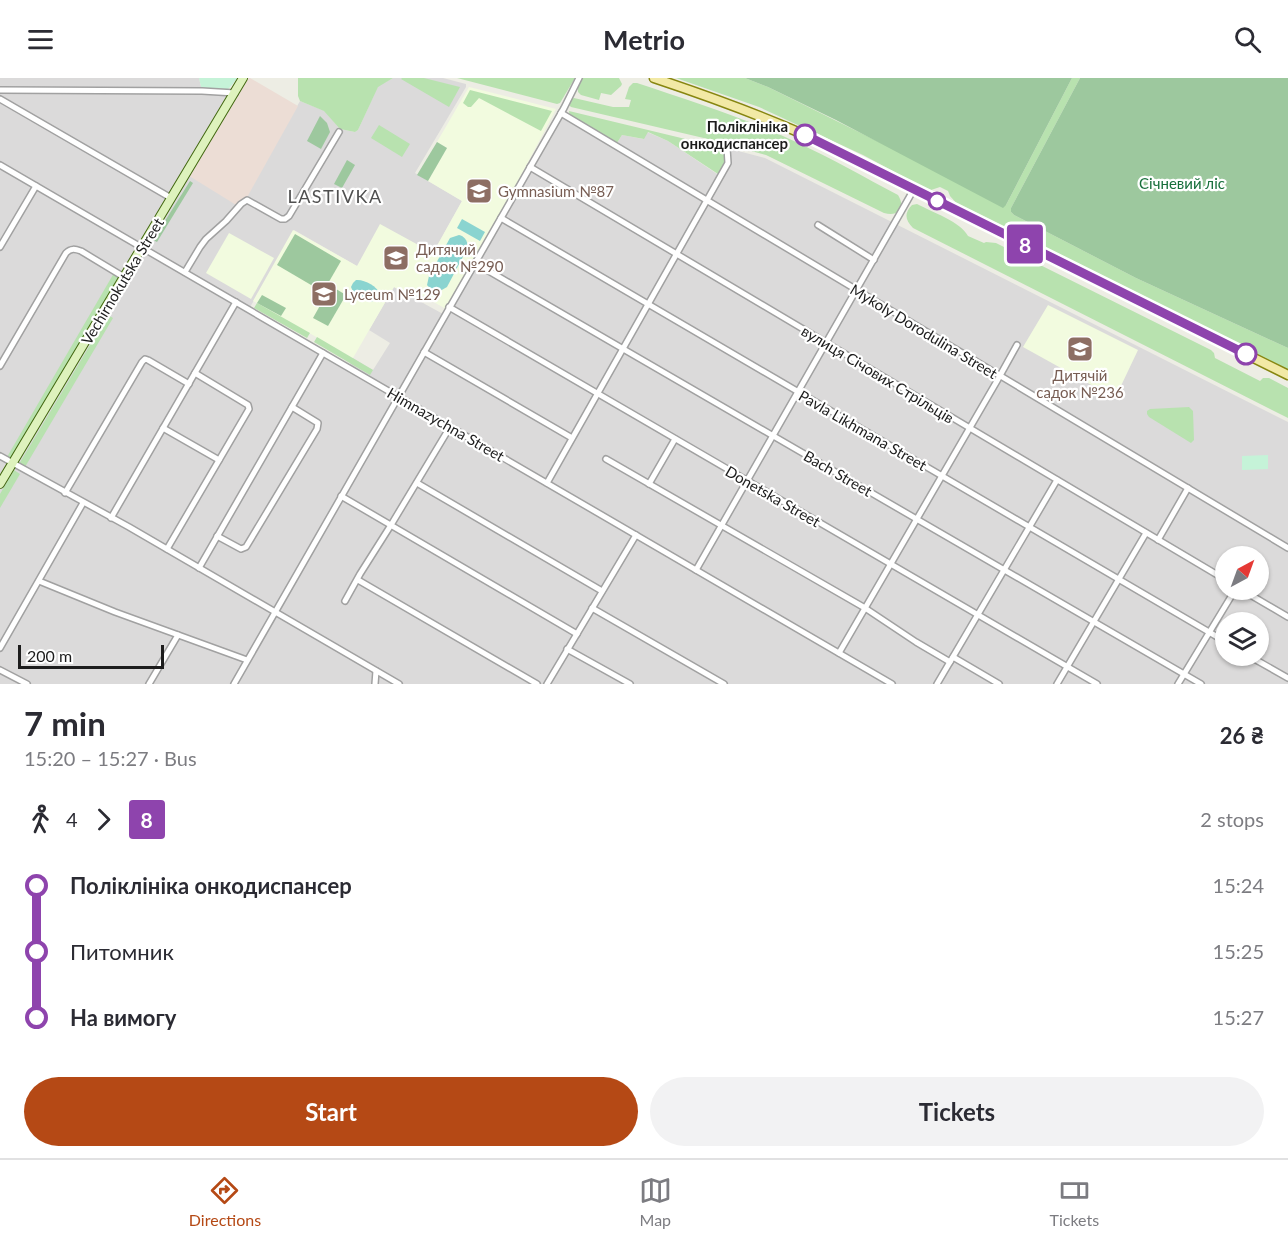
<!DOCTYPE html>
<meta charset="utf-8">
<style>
:root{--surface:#fff;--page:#f2f2f3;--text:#2b2b33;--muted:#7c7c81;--line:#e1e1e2;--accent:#b54915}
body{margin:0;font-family:Lato,sans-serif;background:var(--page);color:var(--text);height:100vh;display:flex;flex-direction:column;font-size:22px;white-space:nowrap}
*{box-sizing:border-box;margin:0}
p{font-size:20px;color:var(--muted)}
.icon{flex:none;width:33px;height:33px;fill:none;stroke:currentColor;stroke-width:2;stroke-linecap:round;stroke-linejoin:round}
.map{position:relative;height:606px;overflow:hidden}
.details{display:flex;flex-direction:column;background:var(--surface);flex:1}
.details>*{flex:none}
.badge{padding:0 12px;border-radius:4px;font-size:21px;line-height:39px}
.needle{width:39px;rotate:41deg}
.buttons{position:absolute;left:1215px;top:468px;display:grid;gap:12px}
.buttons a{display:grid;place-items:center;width:54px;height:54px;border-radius:50%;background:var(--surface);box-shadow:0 2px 4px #0004;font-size:30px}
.scale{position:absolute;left:18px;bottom:15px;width:146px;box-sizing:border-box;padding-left:6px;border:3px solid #1d1d1d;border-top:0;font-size:16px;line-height:21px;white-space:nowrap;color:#1d1d1d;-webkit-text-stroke:4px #fff;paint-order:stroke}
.map>.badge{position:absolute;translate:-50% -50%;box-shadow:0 0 0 3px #fff}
.legs{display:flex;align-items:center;gap:9px;height:66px;padding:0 24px;font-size:20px}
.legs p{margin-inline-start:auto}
.headline{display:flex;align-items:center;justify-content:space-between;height:102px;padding:0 24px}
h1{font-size:33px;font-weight:700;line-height:45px}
.primary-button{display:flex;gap:12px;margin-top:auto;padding:12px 24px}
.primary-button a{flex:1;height:69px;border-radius:36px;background:var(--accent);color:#fff;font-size:24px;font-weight:700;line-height:69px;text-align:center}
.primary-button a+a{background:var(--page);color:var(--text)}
ul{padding:0 24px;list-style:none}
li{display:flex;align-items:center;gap:21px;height:66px;font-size:22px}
li i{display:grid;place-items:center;width:9px;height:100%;margin:0 8px;background:currentColor}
li i::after{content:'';width:15px;height:15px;margin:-8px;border:4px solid;border-radius:50%;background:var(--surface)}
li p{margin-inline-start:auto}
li:first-child i{background:linear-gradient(#0000 50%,currentColor 0)}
li:last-child i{background:linear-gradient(currentColor 50%,#0000 0)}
header{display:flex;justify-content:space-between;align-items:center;height:78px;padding:0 24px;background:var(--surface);font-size:27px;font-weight:700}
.tabs{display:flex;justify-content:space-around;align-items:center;height:84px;border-top:2px solid var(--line);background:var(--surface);font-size:16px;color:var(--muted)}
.tabs a{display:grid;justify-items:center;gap:3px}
.tabs .active{color:var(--accent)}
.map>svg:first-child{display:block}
</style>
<header><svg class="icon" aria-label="menu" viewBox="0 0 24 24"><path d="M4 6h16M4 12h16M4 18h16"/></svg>Metrio<svg class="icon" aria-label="search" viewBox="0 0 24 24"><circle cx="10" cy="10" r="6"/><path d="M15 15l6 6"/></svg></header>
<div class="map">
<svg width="1288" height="606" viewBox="0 0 1288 606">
<rect width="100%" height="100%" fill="#edede4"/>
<path fill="#dbdada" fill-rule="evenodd" d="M0,0H199L202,13L235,15L240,129L300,23L325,33L340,51L355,54L358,52L378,8L393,0H443L466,6V9L415,95L462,123L433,175L357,188L294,152L249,231L348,289L353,280L373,292L390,265L369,252L394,209L443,236L561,35L615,68L622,57L643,61L647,54L668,63L720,98L727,70L765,80L1288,344V606H0ZM1226,478H1258V512H1226ZM1226,544H1258V578H1226Z"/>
<polygon fill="#ecddd5" points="243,0 250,0 298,28 241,130 186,96"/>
<g fill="#f2fbdf">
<polygon points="469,9 556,31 499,139 446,231 409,210 405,215 394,209 353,280 253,223 293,152 357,188 380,146 433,175 462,123 428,103 447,70 437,64"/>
<polygon points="229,155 274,180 251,221 206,195"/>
<polygon points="1048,227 1138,272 1119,312 1110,307 1106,315 1023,269"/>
</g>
<g fill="#b8e2af">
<polygon points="298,0 393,0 378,9 358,52 355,54 340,51 324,33 300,23 298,18"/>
<polygon points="402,0 424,0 460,9 449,29 401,1"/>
<polygon points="457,0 575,0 560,25 557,26"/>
<polygon points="583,0 619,0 622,6 621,8 611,17 601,15 599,22 581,17 578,14 578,9"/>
<polygon points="676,0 745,0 768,9 1006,127 1072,0 1080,0 1011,130 1011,134 1014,137 1136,200 1288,270 1288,292 958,127 950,118 948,113 940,109 931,112 919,107 863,77 759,29"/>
<path d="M633,5H637C691,23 745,40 796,64C831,80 864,99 898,117C906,130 899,139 884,135L766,77L708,61L571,29L569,27L571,21L574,20L613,29H629L631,22L625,21L629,9Z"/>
<polygon points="470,12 552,33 541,53 479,20 471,29 468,29 463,25"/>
<polygon points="569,33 727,71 728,85 721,98 668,63 648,54 644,61 622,57 615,68 570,41"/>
<polygon points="379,47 410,66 402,79 371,60"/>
<path d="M917,126C932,134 961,144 968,158L984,165L986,164L996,165L1211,272L1214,275L1215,280L1260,303L1263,300H1269L1288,310V340L913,150C905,142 904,135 912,127Z"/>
<polygon points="114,195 119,198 11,381 7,379"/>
<polygon points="257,225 310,255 307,260 254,230"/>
<polygon points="108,237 113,240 25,389 19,386"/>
<polygon points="317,259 373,292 370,297 314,264"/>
<polygon points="1189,329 1193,333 1194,362 1191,365 1149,339 1147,336 1147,333 1150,331"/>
<polygon points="14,392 20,396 0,430 0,416"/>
</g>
<g fill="#9dc89e">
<polygon points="745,0 1072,0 1006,127 1003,130 836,42 768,9"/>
<polygon points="1080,0 1288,0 1288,270 1136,200 1014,137 1011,134 1011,130"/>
<polygon points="320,38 327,45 330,54 321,71 307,63"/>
<polygon points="437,64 447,70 428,103 417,97"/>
<polygon points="347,82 355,87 342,110 334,106"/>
<polygon points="190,103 193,105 157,164 153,162"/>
<polygon points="295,156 341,183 323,214 277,187"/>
<polygon points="331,208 346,217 328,248 313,240"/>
<polygon points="262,217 286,230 281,238 257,225"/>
</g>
<g fill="#c5f3d8">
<path d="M199,0H237C225,18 223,14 202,13Z"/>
<polygon points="1268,377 1268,391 1242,392 1242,378"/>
</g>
<g fill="#8ad4d0">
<polygon points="462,141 485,154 480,163 457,150"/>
<path d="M459,157C465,158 469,165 467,171L447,209L440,213H432L427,207L429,198L450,160Z"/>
<path d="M356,202C364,201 377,208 380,216C374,232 354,219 351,209L353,205Z"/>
</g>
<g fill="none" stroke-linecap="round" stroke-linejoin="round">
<defs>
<g id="street">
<polyline points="0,12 202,13 235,15"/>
<polyline points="0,21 171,120"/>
<polyline points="561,35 1288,470"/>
<polyline points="0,87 892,606"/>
<polyline points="530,89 1226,502"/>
<polyline points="501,140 1226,564"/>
<polyline points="818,147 874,182"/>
<polyline points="0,169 36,108"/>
<polyline points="475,185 1201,606"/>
<polyline points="185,194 200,169 206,161 226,143 241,126 247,122 281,141 285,141 289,138 339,54"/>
<polyline points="449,229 1097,606"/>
<polyline points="424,274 572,360"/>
<path d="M0,288L66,175C71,170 75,171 81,173L124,199"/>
<polyline points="163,350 219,382"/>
<polyline points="0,378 129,449 399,606"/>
<polyline points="606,381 865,530 916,564 950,584"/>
<polyline points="417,405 602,513"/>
<polyline points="547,405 728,85 727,70"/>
<polyline points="649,406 675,361"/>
<polyline points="65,415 142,284 145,281 148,282 189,306"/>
<polyline points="341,418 577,556"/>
<polyline points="111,440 236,224"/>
<polyline points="217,458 241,471 246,469 317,351 318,345 292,329"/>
<polyline points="1158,462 1188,410"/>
<polyline points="167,471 249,331 248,327 195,295"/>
<polyline points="199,490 323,275"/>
<polyline points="696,492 914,111"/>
<polyline points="358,502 537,606"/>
<polyline points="39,503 115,534 247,582"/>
<polyline points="1242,512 1288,539"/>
<polyline points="345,523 360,496 391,447 450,349"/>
<polyline points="592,530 724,606"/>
<polyline points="0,570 83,425"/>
<polyline points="567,571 630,606"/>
<polyline points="839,575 997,303 1017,267"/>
<polyline points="1249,578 1288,600"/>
<polyline points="953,579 999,606"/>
<polyline points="0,592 27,606"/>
<polyline points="149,606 178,557"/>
<polyline points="234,606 564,30 579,0"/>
<polyline points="375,606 376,593"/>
<polyline points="547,606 636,457"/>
<polyline points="937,606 1057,402"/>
<polyline points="1057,606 1146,455"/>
<polyline points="1178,606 1235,512"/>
</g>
<polyline id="secondary" points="0,406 243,0"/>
<path id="primary" d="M654,0C705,17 755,35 805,57L1288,297"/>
</defs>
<use href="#street" stroke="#a1a1a1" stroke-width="8"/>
<use href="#secondary" stroke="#426810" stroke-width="10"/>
<use href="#primary" stroke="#878610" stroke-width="11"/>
<use href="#street" stroke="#fff" stroke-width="5"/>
<use href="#secondary" stroke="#def2bd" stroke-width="8"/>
<use href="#primary" stroke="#f2e9a5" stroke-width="8"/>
</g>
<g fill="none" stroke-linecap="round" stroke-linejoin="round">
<defs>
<polyline id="line-1" points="805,57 1246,276"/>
</defs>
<use href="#line-1" stroke="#fff" stroke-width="14"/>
<use href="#line-1" stroke="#8e44ad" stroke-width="9"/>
</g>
<defs>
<symbol id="school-square" viewBox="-11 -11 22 22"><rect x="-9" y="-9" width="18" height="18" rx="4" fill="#8d6e63" stroke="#fff"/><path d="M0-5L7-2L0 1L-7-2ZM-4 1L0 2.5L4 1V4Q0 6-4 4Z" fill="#fff"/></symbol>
</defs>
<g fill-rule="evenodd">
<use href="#school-square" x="464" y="98" width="30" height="30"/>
<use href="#school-square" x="381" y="165" width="30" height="30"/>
<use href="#school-square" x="309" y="201" width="30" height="30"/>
<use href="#school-square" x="1065" y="256" width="30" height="30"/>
</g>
<g fill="#fff" stroke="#8e44ad" stroke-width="3">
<circle cx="805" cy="57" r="10"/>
<circle cx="937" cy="123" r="8"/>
<circle cx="1246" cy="276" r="10"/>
</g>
<g text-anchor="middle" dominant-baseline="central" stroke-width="4.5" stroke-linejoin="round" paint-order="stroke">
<g font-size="15" font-weight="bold" fill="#1d1d1d" stroke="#fff" text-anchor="end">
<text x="788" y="48">Поліклініка<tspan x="788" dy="17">онкодиспансер</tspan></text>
</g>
<g font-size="15" fill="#176f3b" stroke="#fff">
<text x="1182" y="105">Січневий ліс</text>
</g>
<g font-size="15" fill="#785e54" stroke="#fff" text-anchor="start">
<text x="498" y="113">Gymnasium №87</text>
<text x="416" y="171">Дитячий<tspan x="416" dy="17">садок №290</tspan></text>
<text x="344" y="216">Lyceum №129</text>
<text x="1080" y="297" text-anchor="middle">Дитячій<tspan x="1080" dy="17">садок №236</tspan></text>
</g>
<g font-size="15" fill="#1d1d1d" stroke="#fff">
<text transform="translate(122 203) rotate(-59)">Vechirnokutska Street</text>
<text transform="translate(924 253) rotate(31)">Mykoly Dorodulina Street</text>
<text transform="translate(878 296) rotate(31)">вулиця Січових Стрільців</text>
<text transform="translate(446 346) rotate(30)">Himnazychna Street</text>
<text transform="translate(863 352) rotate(30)">Pavla Likhmana Street</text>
<text transform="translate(838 395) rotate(30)">Bach Street</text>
<text transform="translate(773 418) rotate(30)">Donetska Street</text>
</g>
<g font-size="18" letter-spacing="1.5" fill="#505050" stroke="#fff">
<text x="335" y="118">LASTIVKA</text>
</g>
</g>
</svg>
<div class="buttons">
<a><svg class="needle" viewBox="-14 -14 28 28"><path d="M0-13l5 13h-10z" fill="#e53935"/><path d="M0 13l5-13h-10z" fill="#7c7c81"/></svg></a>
<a><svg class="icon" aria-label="layers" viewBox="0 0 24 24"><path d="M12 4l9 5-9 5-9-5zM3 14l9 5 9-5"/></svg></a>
</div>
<div class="scale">200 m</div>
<b class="badge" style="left:1025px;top:166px;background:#8e44ad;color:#fff">8</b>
</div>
<section class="details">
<div class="headline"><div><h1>7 min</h1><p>15:20 – 15:27 · Bus</p></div><b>26 ₴</b></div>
<div class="legs"><svg class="icon" aria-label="walk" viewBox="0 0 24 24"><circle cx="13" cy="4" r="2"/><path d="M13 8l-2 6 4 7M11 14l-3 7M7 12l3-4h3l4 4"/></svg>4<svg class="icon" aria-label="forward" viewBox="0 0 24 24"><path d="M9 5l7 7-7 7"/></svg><b class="badge" style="background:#8e44ad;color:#fff">8</b><p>2 stops</p></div>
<ul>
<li><i style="color:#8e44ad"></i><b>Поліклініка онкодиспансер</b><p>15:24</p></li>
<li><i style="color:#8e44ad"></i><span>Питомник</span><p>15:25</p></li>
<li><i style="color:#8e44ad"></i><b>На вимогу</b><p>15:27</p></li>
</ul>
<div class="primary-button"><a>Start</a><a>Tickets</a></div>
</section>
<nav class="tabs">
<a class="active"><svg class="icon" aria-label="directions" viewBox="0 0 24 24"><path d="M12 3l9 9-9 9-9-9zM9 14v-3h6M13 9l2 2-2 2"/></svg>Directions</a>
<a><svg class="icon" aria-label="map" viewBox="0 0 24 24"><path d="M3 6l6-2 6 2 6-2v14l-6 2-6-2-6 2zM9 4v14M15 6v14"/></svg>Map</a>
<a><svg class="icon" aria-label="tickets" viewBox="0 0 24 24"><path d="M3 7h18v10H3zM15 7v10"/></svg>Tickets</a>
</nav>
